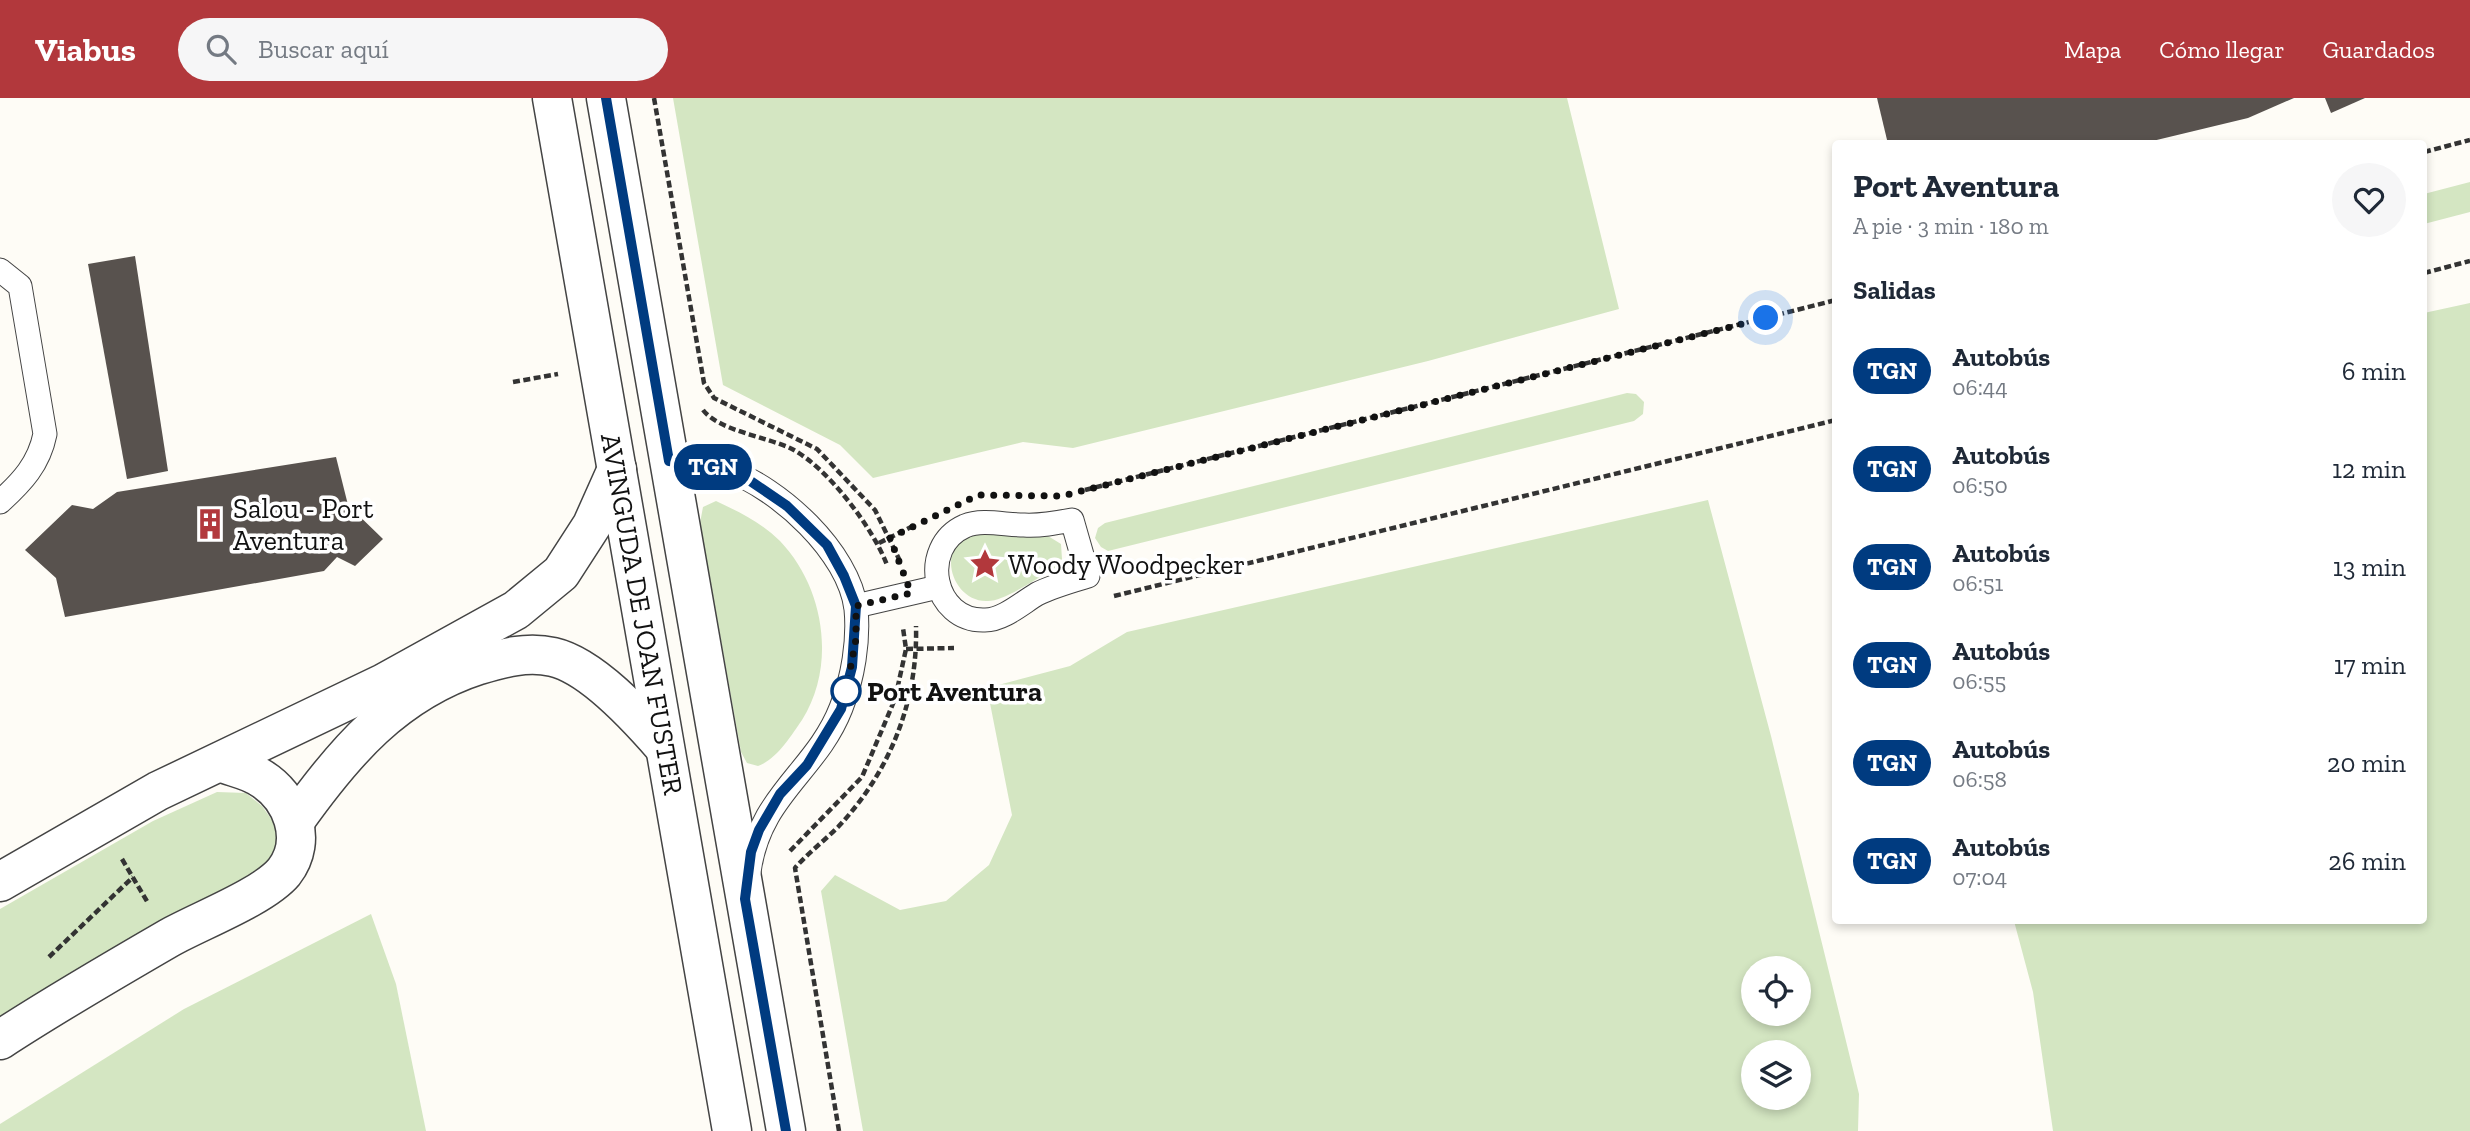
<!DOCTYPE html>
<html lang="es">
<meta charset="utf-8">
<style>
:root{--surface:#fff;--page:#f6f6f7;--text:#1f2937;--muted:#747a83;--accent:#b2383c}
body{margin:0;font-family:"Zilla Slab",serif;background:var(--page);color:var(--text);height:100vh;display:flex;flex-direction:column;font-size:26px;white-space:nowrap}
*{box-sizing:border-box;margin:0}
p{font-size:23px;color:var(--muted)}
.icon{flex:none;width:38px;height:38px;fill:none;stroke:currentColor;stroke-width:2;stroke-linecap:round;stroke-linejoin:round}
.map{position:relative;flex:1;overflow:hidden}
.sheet{position:absolute;left:1832px;top:42px;width:595px;height:784px;display:flex;flex-direction:column;background:var(--surface);border-radius:7px;box-shadow:0 4px 10px #0003}
.sheet>*{flex:none}
.badge{padding:0 14px;border-radius:23px;font-size:24px;line-height:46px}
.controls{position:absolute;left:1741px;top:858px;display:grid;gap:14px}
.controls a{display:grid;place-items:center;width:70px;height:70px;border-radius:50%;background:var(--surface);box-shadow:0 4px 10px #0003;font-size:35px}
.you{position:absolute;width:35px;height:35px;margin:-18px;border:5px solid #fff;border-radius:50%;background:#1a73e8;box-shadow:0 0 0 10px #1a73e833}
.map>.badge{position:absolute;translate:-50% -50%;box-shadow:0 0 0 4px #fff}
h2{padding:0 21px;font-size:26px;line-height:63px}
.round{display:grid;place-items:center;flex:none;width:74px;height:74px;border-radius:37px;background:var(--page)}
.summary{display:flex;align-items:center;justify-content:space-between;height:119px;padding:0 21px}
h1{font-size:33px;font-weight:700;line-height:52px}
ul{padding:0;list-style:none}
li{display:flex;align-items:center;gap:21px;height:98px;padding:0 21px}
li div{flex:1}
li b{display:block;font-size:26px}
li em{font-style:normal}
li .badge{min-width:77px;font-weight:700;text-align:center}
header{display:flex;align-items:center;gap:42px;box-sizing:border-box;height:98px;padding:0 35px;background:var(--accent);color:#fff}
header strong{font-size:33px}
nav{display:flex;gap:38px;margin-inline-start:auto;font-size:24px}
.search{width:490px;height:63px;background:var(--page);display:flex;align-items:center;gap:18px;box-sizing:border-box;padding:0 24px;border-radius:38px;color:var(--muted);font-size:26px}
.map>svg:first-child{display:block}
</style>
<header>
<strong>Viabus</strong>
<div class="search"><svg class="icon" aria-label="search" viewBox="0 0 24 24"><circle cx="10" cy="10" r="6"/><path d="M15 15l6 6"/></svg>Buscar aquí</div>
<nav><a>Mapa</a><a>Cómo llegar</a><a>Guardados</a></nav>
</header>
<div class="map">
<svg width="2470" height="1033" viewBox="0 0 2470 1033">
<rect width="100%" height="100%" fill="#fefcf6"/>
<g fill="#d4e6c2" fill-rule="evenodd">
<polygon points="673,0 1567,0 1619,211 1428,263 1073,350 1023,344 873,380 840,347 723,287"/>
<polygon points="2470,84 2470,114 2424,126 2424,96"/>
<polygon points="2470,205 2470,1033 2053,1033 2033,894 2014,823 2424,822 2424,215"/>
<polygon points="1627,295 1636,296 1644,304 1643,316 1634,323 1108,453 1101,449 1095,440 1098,430 1105,425"/>
<path d="M1708,402L1771,638L1859,996L1858,1033H863L821,793L835,777L900,812L946,803L989,767L1012,717L987,590L1070,568L1127,534ZM1754,870H1799V915H1754ZM1754,954H1799V999H1754Z"/>
<path d="M716,403C739,414 761,424 780,443C824,489 837,566 802,622C791,638 777,661 758,668L747,665L741,654L700,425L703,409Z"/>
<path d="M987,431L1048,438L1061,446L1062,461L1055,470C1039,479 1005,503 988,503C955,505 936,456 966,438C972,435 981,433 987,431Z"/>
<polygon points="217,694 246,695 262,708 277,729 276,749 264,771 0,924 0,811 153,723"/>
<polygon points="371,816 396,886 426,1033 0,1033 0,1026 184,911"/>
</g>
<g fill="#58524e">
<polygon points="1877,0 2294,0 2248,20 2140,46 1888,46"/>
<polygon points="2325,0 2365,0 2331,15"/>
<polygon points="135,158 168,373 127,381 88,166"/>
<polygon points="336,359 348,407 383,441 355,468 337,459 324,473 65,519 56,480 25,452 72,407 93,411 117,394"/>
</g>
<g fill="none" stroke-linecap="round" stroke-linejoin="round">
<defs>
<g id="lane">
<path d="M0,172L20,188L45,336C39,366 22,384 0,404"/>
<path d="M669,363C688,365 709,366 727,372C779,390 849,454 856,511C859,543 853,580 841,610C816,674 759,697 749,774"/>
<path d="M1072,422L1088,478C1071,483 1053,488 1037,496C1022,505 1003,522 985,522C933,524 918,449 965,428C982,421 1005,427 1024,427C1040,428 1056,425 1072,422Z"/>
<polyline points="856,508 938,489"/>
</g>
<g id="street">
<polyline points="552,0 732,1033"/>
<polyline points="606,0 786,1033"/>
<path d="M295,723C344,654 395,594 479,567C503,560 527,553 553,559C592,568 638,619 664,649"/>
<polyline points="0,784 158,693 384,585 516,512 561,475 592,427 617,371"/>
<path d="M0,942C55,906 112,873 169,840C199,823 263,799 284,774C309,742 292,698 259,679C248,672 232,669 220,664"/>
</g>
</defs>
<use href="#lane" stroke="#444" stroke-width="25"/>
<use href="#street" stroke="#444" stroke-width="41"/>
<g stroke="#333" stroke-width="4.5" stroke-dasharray="7 3.5" stroke-linecap="butt">
<polyline points="654,0 704,285 714,300 817,351 875,412 901,465"/>
<polyline points="2424,54 2470,42"/>
<polyline points="2424,175 2470,163"/>
<polyline points="513,284 558,276"/>
<path d="M703,312C719,333 768,339 792,351C828,370 873,430 887,467"/>
<polyline points="1085,392 1836,202"/>
<polyline points="879,445 915,427"/>
<polyline points="1114,498 1836,322"/>
<polyline points="906,551 954,550"/>
<polyline points="790,753 862,679 895,601 906,551 903,530"/>
<polyline points="122,761 148,805"/>
<polyline points="49,859 133,779"/>
<path d="M839,1033L795,770C808,755 824,743 838,729C890,674 918,603 916,528"/>
</g>
<use href="#lane" stroke="#fff" stroke-width="23"/>
<use href="#street" stroke="#fff" stroke-width="38"/>
</g>
<g fill="none" stroke-linecap="round" stroke-linejoin="round">
<defs>
<polyline id="line" points="606,0 669,363 725,371 746,380 787,408 827,447 844,478 856,508 852,569 841,611 807,667 780,696 759,732 751,754 745,801 786,1033"/>
</defs>
<use href="#line" stroke="#fff" stroke-width="16"/>
<use href="#line" stroke="#003b80" stroke-width="10"/>
<polyline stroke="#111" stroke-width="7" stroke-dasharray="0 12.6" points="846,593 856,541 856,508 911,495 890,440 978,397 1062,398 1766,220"/>
</g>
<defs>
<symbol id="building-bare" viewBox="-9 -9 18 18"><path d="M-4-6H4V6H1V3H-1V6H-4ZM-2.5-4.3h1.7v1.8h-1.7ZM.8-4.3h1.7v1.8H.8ZM-2.5-1h1.7V.8h-1.7ZM.8-1h1.7V.8H.8Z" fill="#b2383c" stroke="#fff" stroke-width="2.5" paint-order="stroke"/></symbol>
<symbol id="sight-bare" viewBox="-9 -9 18 18"><path d="M0-6L1.8-2.2L6-1.7L2.9 1.2L3.7 5.4L0 3.3L-3.7 5.4L-2.9 1.2L-6-1.7L-1.8-2.2Z" fill="#b2383c" stroke="#fff" stroke-width="2.5" paint-order="stroke"/></symbol>
</defs>
<g fill-rule="evenodd">
<use href="#building-bare" x="188" y="404" width="44" height="44"/>
<use href="#sight-bare" x="963" y="444" width="44" height="44"/>
</g>
<circle fill="#fff" stroke="#003b80" stroke-width="3.5" cx="846" cy="593" r="14"/>
<g text-anchor="middle" dominant-baseline="central" stroke-width="7" stroke-linejoin="round" paint-order="stroke">
<g font-size="28" fill="#111" stroke="#fff" text-anchor="start">
<text x="233" y="410">Salou - Port<tspan x="233" dy="32">Aventura</tspan></text>
<text x="1008" y="466">Woody Woodpecker</text>
</g>
<g font-size="28" fill="#111" stroke="#fff">
<text transform="translate(642 516) rotate(80)">AVINGUDA DE JOAN FUSTER</text>
</g>
<g font-size="28" font-weight="bold" fill="#111" stroke="#fff" text-anchor="start">
<text x="867" y="593">Port Aventura</text>
</g>
</g>
</svg>
<div class="controls">
<a><svg class="icon" aria-label="locate" viewBox="0 0 24 24"><circle cx="12" cy="12" r="6"/><path d="M12 2v4M12 18v4M2 12h4M18 12h4"/></svg></a>
<a><svg class="icon" aria-label="layers" viewBox="0 0 24 24"><path d="M12 4l9 5-9 5-9-5zM3 14l9 5 9-5"/></svg></a>
</div>
<div class="you" style="left:1766px;top:220px"></div>
<b class="badge" style="left:713px;top:369px;background:#003b80;color:#fff">TGN</b>
<section class="sheet">
<div class="summary"><div><h1>Port Aventura</h1><p>A pie · 3 min · 180 m</p></div><a class="round"><svg class="icon" aria-label="heart" viewBox="0 0 24 24"><path d="M12 20l-8-8c-3-5 5-10 8-4 3-6 11-1 8 4z"/></svg></a></div>
<h2>Salidas</h2>
<ul>
<li><span class="badge" style="background:#003b80;color:#fff">TGN</span><div><b>Autobús</b><p>06:44</p></div><em>6 min</em></li>
<li><span class="badge" style="background:#003b80;color:#fff">TGN</span><div><b>Autobús</b><p>06:50</p></div><em>12 min</em></li>
<li><span class="badge" style="background:#003b80;color:#fff">TGN</span><div><b>Autobús</b><p>06:51</p></div><em>13 min</em></li>
<li><span class="badge" style="background:#003b80;color:#fff">TGN</span><div><b>Autobús</b><p>06:55</p></div><em>17 min</em></li>
<li><span class="badge" style="background:#003b80;color:#fff">TGN</span><div><b>Autobús</b><p>06:58</p></div><em>20 min</em></li>
<li><span class="badge" style="background:#003b80;color:#fff">TGN</span><div><b>Autobús</b><p>07:04</p></div><em>26 min</em></li>
</ul>
</section>
</div>
